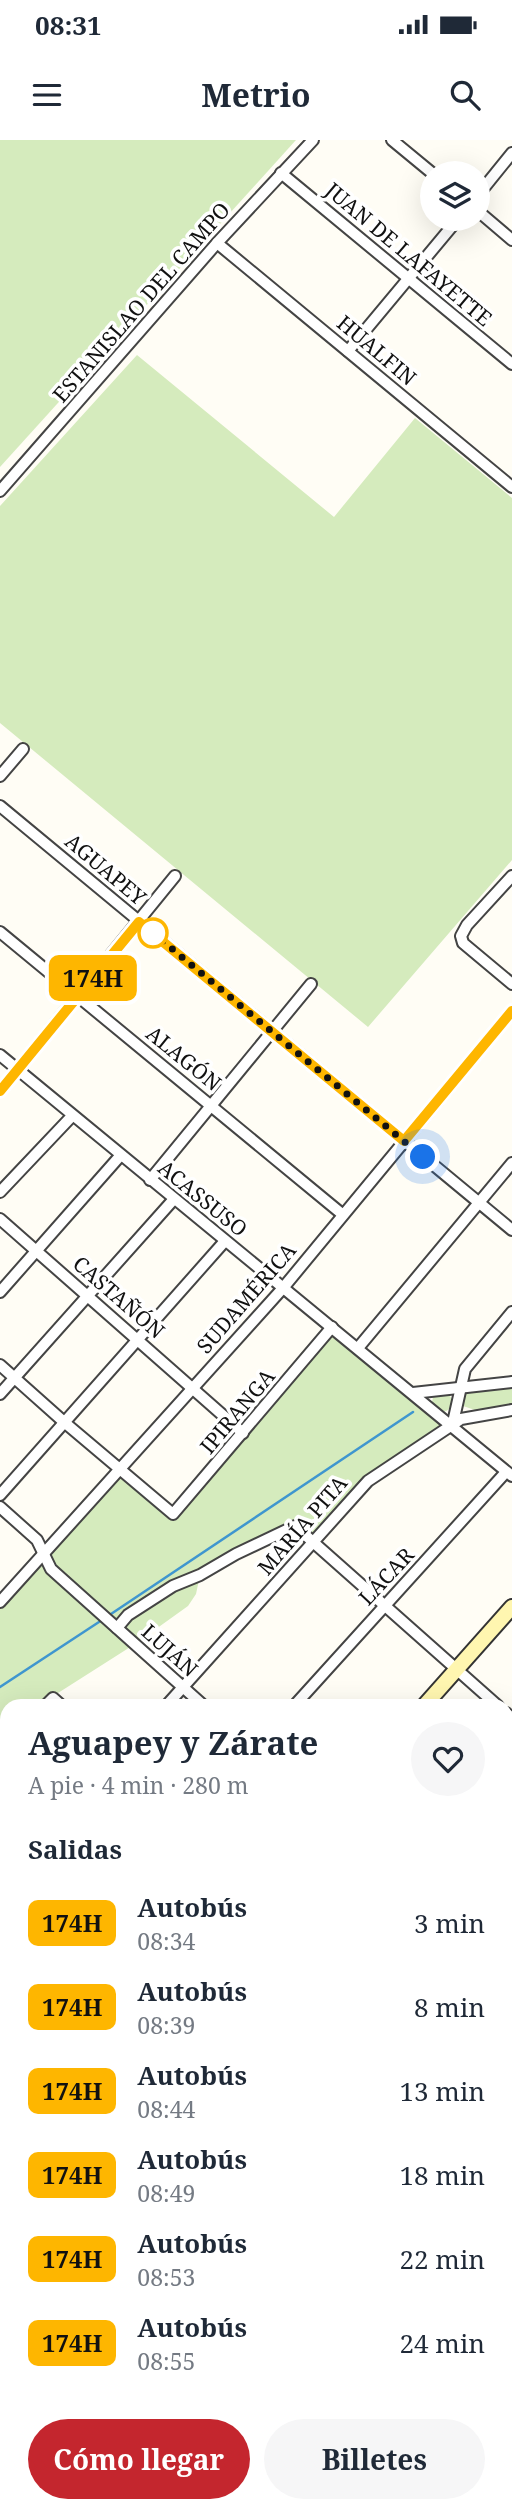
<!DOCTYPE html>
<html lang="es">
<meta charset="utf-8">
<style>
:root{--surface:#fff;--page:#f6f6f7;--text:#1f2937;--muted:#747a83;--accent:#c4262e}
body{margin:0;font-family:"Noto Serif",serif;background:var(--page);color:var(--text);height:100vh;display:flex;flex-direction:column;font-size:26px;white-space:nowrap}
*{box-sizing:border-box;margin:0}
p{font-size:23px;color:var(--muted)}
.icon{flex:none;width:38px;height:38px;fill:none;stroke:currentColor;stroke-width:2;stroke-linecap:round;stroke-linejoin:round}
.map{position:relative;flex:1;overflow:hidden}
.details{position:absolute;left:0px;top:1559px;width:513px;height:814px;display:flex;flex-direction:column;background:var(--surface);border-radius:21px 21px 0 0;box-shadow:0 7px 28px #0002}
.details>*{flex:none}
.badge{padding:0 14px;border-radius:10px;font-size:24px;line-height:46px}
.controls{position:absolute;left:420px;top:21px;display:grid;gap:14px}
.controls a{display:grid;place-items:center;width:70px;height:70px;border-radius:50%;background:var(--surface);box-shadow:0 7px 28px #0002;font-size:35px}
.you{position:absolute;width:35px;height:35px;margin:-18px;border:5px solid #fff;border-radius:50%;background:#1a73e8;box-shadow:0 0 0 10px #1a73e833}
.map>.badge{position:absolute;translate:-50% -50%;box-shadow:0 0 0 4px #fff}
h2{padding:0 28px;font-size:26px;line-height:63px}
.round{display:grid;place-items:center;flex:none;width:74px;height:74px;border-radius:37px;background:var(--page)}
.overview{display:flex;align-items:center;justify-content:space-between;height:119px;padding:0 28px}
h1{font-size:33px;font-weight:700;line-height:52px}
.cta{display:flex;gap:14px;margin-top:auto;padding:14px 28px}
.cta a{flex:1;height:80px;border-radius:42px;background:var(--accent);color:#fff;font-size:28px;font-weight:700;line-height:80px;text-align:center}
.cta a+a{background:var(--page);color:var(--text)}
ul{padding:0;list-style:none}
li{display:flex;align-items:center;gap:21px;height:84px;padding:0 28px}
li div{flex:1}
li b{display:block;font-size:26px}
li em{font-style:normal}
li .badge{min-width:77px;font-weight:700;text-align:center}
.status{display:flex;justify-content:space-between;align-items:center;height:49px;padding:0 35px;background:var(--surface);direction:ltr}
.status svg{height:19px;fill:currentColor}
header{display:flex;justify-content:space-between;align-items:center;height:91px;padding:0 28px;background:var(--surface);font-size:32px;font-weight:700}
.map>svg:first-child{display:block}
</style>
<div class="status"><b>08:31</b><svg viewBox="0 0 49 12"><path d="M0 12V9h3v3zM5 12V6h3v6zM10 12V3h3v9zM15 12V0h3v12zM26 1h20v11H26zM47 4h2v5h-2z"/></svg></div>
<header><svg class="icon" aria-label="menu" viewBox="0 0 24 24"><path d="M4 6h16M4 12h16M4 18h16"/></svg>Metrio<svg class="icon" aria-label="search" viewBox="0 0 24 24"><circle cx="10" cy="10" r="6"/><path d="M15 15l6 6"/></svg></header>
<div class="map">
<svg width="512" height="2372" viewBox="0 0 512 2372">
<rect width="100%" height="100%" fill="#fffdf5"/>
<g fill="#d5ebbd">
<polygon points="0,0 296,0 0,327"/>
<polygon points="137,215 334,377 415,278 512,358 512,720 368,887 0,583 0,366"/>
<polygon points="332,1187 452,1287 368,1341 313,1403 295,1386 200,1435 196,1454 188,1466 135,1504 58,1553 45,1566 7,1566 7,1606 0,1614 0,1462 120,1329 169,1372"/>
<polygon points="512,1246 512,1266 475,1270 463,1266 462,1256 469,1252"/>
<circle cx="442" cy="1262" r="10"/>
</g>
<g fill="none" stroke-linecap="round" stroke-linejoin="round">
<g stroke="#3f96cf" stroke-width="2.5">
<polyline points="108,1476 413,1272"/>
<polyline points="0,1547 102,1480"/>
</g>
<defs>
<g id="street">
<polyline points="392,0 432,33"/>
<polyline points="281,33 512,224"/>
<polyline points="478,55 512,13"/>
<polyline points="478,71 512,100"/>
<polyline points="217,103 512,347"/>
<polyline points="348,211 458,79"/>
<polyline points="0,351 217,103 313,0"/>
<polyline points="0,636 23,609"/>
<polyline points="0,666 512,1090"/>
<polyline points="512,736 467,785 461,796 463,803 512,844"/>
<polyline points="0,792 342,1074"/>
<polyline points="0,915 512,1336"/>
<polyline points="0,951 175,736"/>
<polyline points="150,1040 311,844"/>
<polyline points="0,1052 72,976"/>
<polyline points="0,1079 243,1293"/>
<polyline points="0,1152 120,1016"/>
<polyline points="358,1208 512,1023"/>
<polyline points="0,1225 64,1282 173,1374 332,1187"/>
<polyline points="413,1253 512,1242"/>
<polyline points="0,1254 174,1059"/>
<polyline points="452,1287 465,1229 512,1172"/>
<polyline points="0,1355 225,1101"/>
<polyline points="0,1367 37,1400 51,1429 204,1566"/>
<polyline points="0,1462 283,1148 512,871"/>
<polyline points="117,1488 128,1475 173,1446 200,1435 236,1414 295,1386 498,1566"/>
<polyline points="45,1566 53,1558 62,1566"/>
<polyline points="166,1566 368,1341 461,1279 512,1270"/>
<polyline points="294,1566 506,1332"/>
<polyline points="506,1573 512,1578"/>
<polyline points="0,1614 7,1606"/>
<polyline points="506,1614 512,1607"/>
<polyline points="0,1753 7,1745"/>
<polyline points="506,1760 512,1753"/>
<polyline points="0,1822 7,1829"/>
<polyline points="506,1835 512,1841"/>
<polyline points="0,1898 7,1890"/>
<polyline points="0,1951 7,1957"/>
<polyline points="506,1979 512,1972"/>
<polyline points="506,2048 512,2043"/>
<polyline points="0,2129 7,2135"/>
<polyline points="0,2184 7,2176"/>
<polyline points="0,2306 7,2313"/>
<polyline points="0,2327 7,2319"/>
<polyline points="506,2339 512,2335"/>
<polyline points="66,2366 73,2372"/>
<polyline points="273,2372 275,2366"/>
<polyline points="450,2372 462,2366"/>
</g>
<g id="secondary">
<polyline points="424,1566 512,1467"/>
<polyline points="0,1646 7,1652"/>
<polyline points="0,2040 7,2033"/>
</g>
</defs>
<use href="#street" stroke="#444" stroke-width="14"/>
<use href="#secondary" stroke="#333" stroke-width="18"/>
<use href="#street" stroke="#fff" stroke-width="10"/>
<use href="#secondary" stroke="#fff6b0" stroke-width="14"/>
</g>
<g fill="none" stroke-linecap="round" stroke-linejoin="round">
<defs>
<polyline id="line" points="0,951 139,782 404,1001 512,871"/>
</defs>
<use href="#line" stroke="#fff" stroke-width="16"/>
<use href="#line" stroke="#feb600" stroke-width="10"/>
<polyline stroke="#111" stroke-width="7" stroke-dasharray="0 12.6" points="153,793 423,1017"/>
</g>
<circle fill="#fff" stroke="#feb600" stroke-width="3.5" cx="153" cy="793" r="14"/>
<g text-anchor="middle" dominant-baseline="central" stroke-width="7" stroke-linejoin="round" paint-order="stroke">
<g font-size="21" fill="#111" stroke="#fff">
<text transform="translate(409 114) rotate(40)">JUAN DE LAFAYETTE</text>
<text transform="translate(141 162) rotate(-49)">ESTANISLAO DEL CAMPO</text>
<text transform="translate(377 210) rotate(40)">HUALFIN</text>
<text transform="translate(106 729) rotate(40)">AGUAPEY</text>
<text transform="translate(184 918) rotate(39)">ALAGÓN</text>
<text transform="translate(203 1058) rotate(39)">ACASSUSO</text>
<text transform="translate(119 1157) rotate(41)">CASTAÑÓN</text>
<text transform="translate(246 1158) rotate(-49)">SUDAMÉRICA</text>
<text transform="translate(237 1271) rotate(-50)">IPIRANGA</text>
<text transform="translate(302 1385) rotate(-49)">MARÍA PITA</text>
<text transform="translate(386 1436) rotate(-47)">LÁCAR</text>
<text transform="translate(170 1510) rotate(42)">LUJÁN</text>
</g>
</g>
</svg>
<div class="controls">
<a><svg class="icon" aria-label="layers" viewBox="0 0 24 24"><path d="M12 4l9 5-9 5-9-5zM3 14l9 5 9-5"/></svg></a>
</div>
<div class="you" style="left:423px;top:1017px"></div>
<b class="badge" style="left:93px;top:838px;background:#feb600;color:#111">174H</b>
<section class="details">
<div class="overview"><div><h1>Aguapey y Zárate</h1><p>A pie · 4 min · 280 m</p></div><a class="round"><svg class="icon" aria-label="heart" viewBox="0 0 24 24"><path d="M12 20l-8-8c-3-5 5-10 8-4 3-6 11-1 8 4z"/></svg></a></div>
<h2>Salidas</h2>
<ul>
<li><span class="badge" style="background:#feb600;color:#111">174H</span><div><b>Autobús</b><p>08:34</p></div><em>3 min</em></li>
<li><span class="badge" style="background:#feb600;color:#111">174H</span><div><b>Autobús</b><p>08:39</p></div><em>8 min</em></li>
<li><span class="badge" style="background:#feb600;color:#111">174H</span><div><b>Autobús</b><p>08:44</p></div><em>13 min</em></li>
<li><span class="badge" style="background:#feb600;color:#111">174H</span><div><b>Autobús</b><p>08:49</p></div><em>18 min</em></li>
<li><span class="badge" style="background:#feb600;color:#111">174H</span><div><b>Autobús</b><p>08:53</p></div><em>22 min</em></li>
<li><span class="badge" style="background:#feb600;color:#111">174H</span><div><b>Autobús</b><p>08:55</p></div><em>24 min</em></li>
</ul>
<div class="cta"><a>Cómo llegar</a><a>Billetes</a></div>
</section>
</div>
